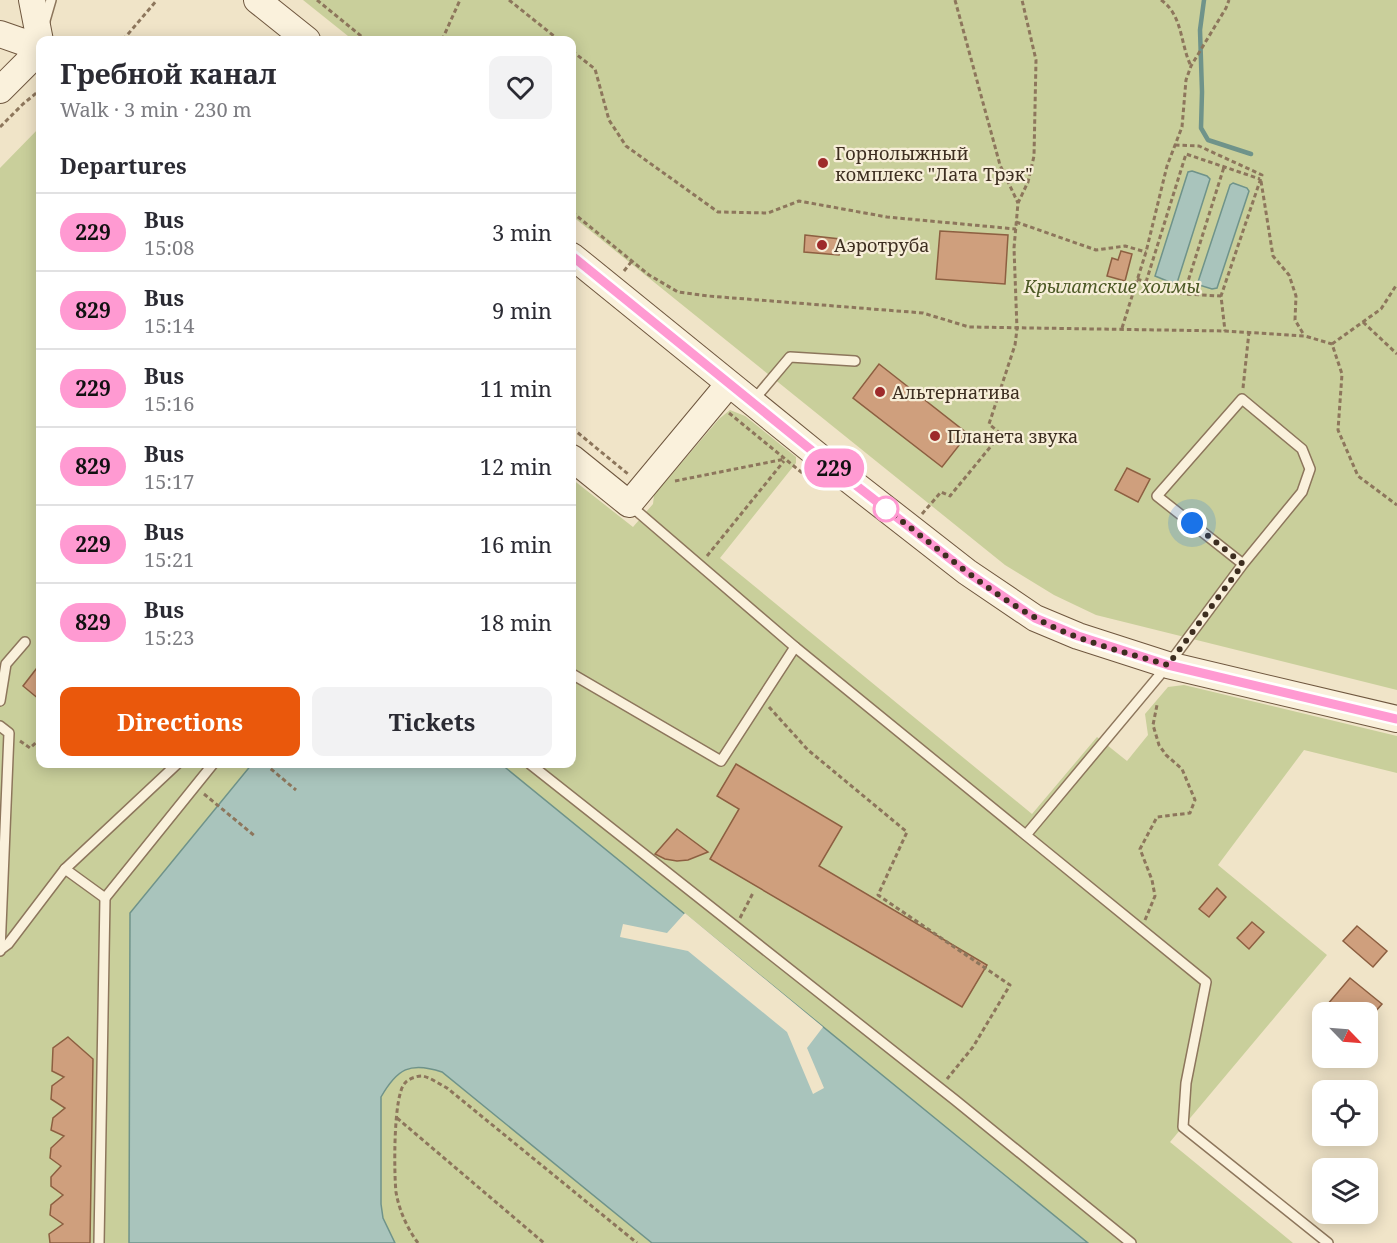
<!DOCTYPE html>
<meta charset="utf-8">
<style>
:root{--surface:#fff;--page:#f2f2f3;--text:#2b2b33;--muted:#7c7c81;--line:#e1e1e2;--accent:#ea580c}
body{margin:0;font-family:"Noto Serif",serif;background:var(--page);color:var(--text);height:100vh;display:flex;flex-direction:column;font-size:22px;white-space:nowrap}
*{box-sizing:border-box;margin:0}
p{font-size:20px;color:var(--muted)}
.icon{flex:none;width:33px;height:33px;fill:none;stroke:currentColor;stroke-width:2;stroke-linecap:round;stroke-linejoin:round}
.map{position:relative;flex:1;overflow:hidden}
.panel{position:absolute;left:36px;top:36px;width:540px;height:732px;display:flex;flex-direction:column;background:var(--surface);border-radius:12px;box-shadow:0 3px 15px #0003}
.panel>*{flex:none}
.badge{padding:0 12px;border-radius:20px;font-size:21px;line-height:39px}
.needle{width:39px;rotate:115deg}
.tools{position:absolute;left:1312px;top:1002px;display:grid;gap:12px}
.tools a{display:grid;place-items:center;width:66px;height:66px;border-radius:12px;background:var(--surface);box-shadow:0 3px 15px #0003;font-size:30px}
.you{position:absolute;width:30px;height:30px;margin:-15px;border:4px solid #fff;border-radius:50%;background:#1a73e8;box-shadow:0 0 0 9px #1a73e833}
.map>.badge{position:absolute;translate:-50% -50%;box-shadow:0 0 0 3px #fff}
h2{padding:0 24px;font-size:22px;line-height:54px}
.round{display:grid;place-items:center;flex:none;width:63px;height:63px;border-radius:12px;background:var(--page)}
.summary{display:flex;align-items:center;justify-content:space-between;height:102px;padding:0 24px}
h1{font-size:28px;font-weight:700;line-height:45px}
.action{display:flex;gap:12px;margin-top:auto;padding:12px 24px}
.action a{flex:1;height:69px;border-radius:12px;background:var(--accent);color:#fff;font-size:24px;font-weight:700;line-height:69px;text-align:center}
.action a+a{background:var(--page);color:var(--text)}
ul{padding:0;list-style:none}
li{display:flex;align-items:center;gap:18px;height:78px;padding:0 24px;border-top:2px solid var(--line)}
li div{flex:1}
li b{display:block;font-size:22px}
li em{font-style:normal}
li .badge{min-width:66px;font-weight:700;text-align:center}
.map>svg:first-child{display:block}
</style>
<div class="map">
<svg width="1397" height="1243" viewBox="0 0 1397 1243">
<rect width="100%" height="100%" fill="#f0e4c8"/>
<g fill="#c9cf9b">
<polygon points="303,0 1397,0 1397,690 1096,615 1054,595 1005,565 572,216 572,40 353,40"/>
<polygon points="40,127 40,764 572,764 572,479 633,527 653,504 654,495 719,419 730,410 745,416 796,457 796,463 720,558 1032,814 1097,737 1127,761 1148,735 1145,714 1168,687 1184,685 1397,736 1397,773 1304,750 1218,865 1327,955 1170,1142 1293,1243 0,1243 0,168"/>
</g>
<g fill="#a9c4bc" stroke="#6f938a" stroke-width="1.5">
<polygon points="1192,171 1207,176 1210,179 1177,283 1172,283 1155,276 1188,172"/>
<polygon points="1233,183 1247,188 1249,191 1217,288 1212,289 1199,285 1198,282 1230,185"/>
<path d="M252,764H501L1088,1243H652L442,1072C410,1061 397,1069 381,1097V1204L383,1218L395,1243H129L130,913Z"/>
</g>
<polygon fill="#f0e4c8" points="685,913 823,1027 807,1048 824,1088 813,1094 787,1032 688,951 620,937 623,924 667,933"/>
<g fill="none" stroke-linecap="round" stroke-linejoin="round">
<polyline stroke="#6f938a" stroke-width="4.5" points="1204,0 1200,30 1202,92 1201,128 1208,140 1251,154"/>
</g>
<g fill="#cf9f7d" stroke="#8d5f41" stroke-width="1.5">
<polygon points="940,231 1008,235 1005,284 936,279"/>
<polygon points="805,235 840,239 839,255 804,252"/>
<polygon points="1121,251 1132,254 1125,281 1107,276 1112,258 1118,260"/>
<polygon points="879,364 968,434 942,467 853,398"/>
<polygon points="1127,468 1150,479 1138,502 1115,490"/>
<polygon points="40,664 40,700 23,686"/>
<polygon points="736,764 842,827 819,866 987,965 962,1007 710,859 739,809 717,796"/>
<polygon points="677,829 708,852 688,860 677,861 665,859 655,854"/>
<polygon points="1217,888 1226,897 1209,917 1199,909"/>
<polygon points="1252,922 1264,932 1249,949 1237,938"/>
<polygon points="1357,926 1387,951 1373,967 1343,941"/>
<polygon points="1350,978 1382,1004 1375,1012 1321,1012"/>
<polygon points="68,1037 93,1059 90,1243 50,1243 49,1234 63,1224 50,1215 51,1205 63,1195 51,1186 51,1177 61,1166 50,1158 51,1148 64,1136 51,1130 53,1118 65,1108 51,1099 52,1086 64,1077 52,1071 53,1048"/>
</g>
<g fill="none" stroke-linecap="round" stroke-linejoin="round">
<defs>
<g id="lane">
<polyline points="44,24 51,0"/>
<polyline points="753,401 790,357 855,361"/>
<polyline points="631,506 795,647 1206,982 1186,1083 1183,1127 1328,1243"/>
<polyline points="572,674 721,761 795,647"/>
<polyline points="0,701 6,664 25,642"/>
<polyline points="0,726 9,733 0,951"/>
<polyline points="530,764 955,1100 1131,1243"/>
<polyline points="1026,835 1168,665 1243,564 1157,496 1242,399 1302,449 1310,469 1302,492 1243,564"/>
<polyline points="65,869 105,898 213,764"/>
<polyline points="0,950 8,944 65,869 177,764"/>
<polyline points="99,1243 105,898"/>
</g>
<g id="secondary">
<polyline points="257,0 307,40"/>
<polyline points="0,34 23,42 40,41"/>
<polyline points="0,90 27,63 40,41 32,0"/>
<polyline points="572,256 821,458 967,572 1035,618 1078,636 1168,665 1397,719"/>
<polyline points="572,458 629,504 728,385"/>
</g>
</defs>
<use href="#lane" stroke="#8d765c" stroke-width="12"/>
<use href="#secondary" stroke="#6f573f" stroke-width="28"/>
<g stroke="#8d765c" stroke-width="3" stroke-dasharray="4.5 3" stroke-linecap="butt">
<polyline points="317,0 366,40"/>
<polyline points="509,0 559,40"/>
<polyline points="955,0 1000,165 1018,203"/>
<path d="M1161,0C1183,15 1180,44 1191,66"/>
<polyline points="88,40 90,40"/>
<polyline points="123,40 157,0"/>
<polyline points="442,40 460,0"/>
<polyline points="572,51 595,69 609,120 626,146 718,212 768,213 799,201 887,217 1016,229"/>
<polyline points="0,127 23,104 40,90"/>
<polyline points="1175,145 1199,146 1262,175 1221,296 1225,331"/>
<polyline points="1261,181 1273,256 1289,275 1296,296 1295,320 1304,335"/>
<polyline points="572,212 649,275 678,292 708,296 923,313 969,327 1225,331 1305,336 1332,344 1342,374 1338,430 1358,476 1397,505"/>
<polyline points="1016,222 1096,250 1125,246 1146,252"/>
<polyline points="624,271 632,261"/>
<polyline points="1137,279 1184,294 1221,296"/>
<polyline points="1146,282 1186,154 1260,179"/>
<polyline points="1184,294 1224,167"/>
<polyline points="1363,322 1397,354"/>
<polyline points="1122,328 1146,252 1167,166 1182,127 1186,80 1191,66 1226,8 1229,0"/>
<polyline points="1332,344 1381,309 1397,284"/>
<polyline points="1243,388 1249,332"/>
<polyline points="729,413 806,476"/>
<polyline points="572,428 628,474"/>
<polyline points="675,481 785,459"/>
<polyline points="922,514 941,492 950,496 1001,434 989,424 1015,345 1017,329 1014,248 1018,203 1028,182 1034,156 1036,60 1022,0"/>
<polyline points="707,556 784,461"/>
<polyline points="769,707 808,750 907,832 878,895 1010,985 973,1047 947,1079"/>
<polyline points="20,741 30,748 40,739"/>
<polyline points="265,764 296,790"/>
<polyline points="204,794 256,837"/>
<polyline points="740,918 753,893"/>
<polyline points="1145,920 1155,896 1152,880 1140,849 1157,817 1190,813 1195,800 1182,769 1166,755 1159,745 1153,725 1157,705"/>
<polyline points="397,1118 544,1243"/>
<path d="M418,1243C407,1228 399,1210 396,1192C394,1174 393,1095 405,1083C408,1079 416,1076 422,1076C430,1077 439,1084 447,1088L637,1243"/>
</g>
<use href="#lane" stroke="#faf1dc" stroke-width="9"/>
<use href="#secondary" stroke="#faf1dc" stroke-width="26"/>
</g>
<g fill="none" stroke-linecap="round" stroke-linejoin="round">
<defs>
<polyline id="line" points="572,256 821,458 967,572 1035,618 1078,636 1168,665 1397,719"/>
</defs>
<use href="#line" stroke="#fff" stroke-width="14"/>
<use href="#line" stroke="#ff9ad2" stroke-width="9"/>
<path stroke="#3d2e20" stroke-width="6" stroke-dasharray="0 10.8" d="M886,509C933,544 981,587 1034,617C1074,640 1124,652 1168,665L1243,564L1192,523"/>
</g>
<g fill="#9e2a2b" stroke="#f7eed8" stroke-width="2">
<circle cx="823" cy="163" r="6"/>
<circle cx="822" cy="245" r="6"/>
<circle cx="880" cy="392" r="6"/>
<circle cx="935" cy="436" r="6"/>
</g>
<circle fill="#fff" stroke="#ff9ad2" stroke-width="3" cx="886" cy="509" r="12"/>
<g text-anchor="middle" dominant-baseline="central" stroke-width="4.5" stroke-linejoin="round" paint-order="stroke">
<g font-size="18" fill="#3d2e20" stroke="#f7eed8" text-anchor="start">
<text x="835" y="153">Горнолыжный<tspan x="835" dy="21">комплекс "Лата Трэк"</tspan></text>
<text x="834" y="245">Аэротруба</text>
<text x="892" y="392">Альтернатива</text>
<text x="947" y="436">Планета звука</text>
</g>
<g font-size="18" font-style="italic" fill="#4d5a26" stroke="#f7eed8">
<text x="1112" y="286">Крылатские холмы</text>
</g>
</g>
</svg>
<div class="tools">
<a><svg class="needle" viewBox="-14 -14 28 28"><path d="M0-13l5 13h-10z" fill="#e53935"/><path d="M0 13l5-13h-10z" fill="#7c7c81"/></svg></a>
<a><svg class="icon" aria-label="locate" viewBox="0 0 24 24"><circle cx="12" cy="12" r="6"/><path d="M12 2v4M12 18v4M2 12h4M18 12h4"/></svg></a>
<a><svg class="icon" aria-label="layers" viewBox="0 0 24 24"><path d="M12 4l9 5-9 5-9-5zM3 14l9 5 9-5"/></svg></a>
</div>
<div class="you" style="left:1192px;top:523px"></div>
<b class="badge" style="left:834px;top:468px;background:#ff9ad2;color:#111">229</b>
<section class="panel">
<div class="summary"><div><h1>Гребной канал</h1><p>Walk · 3 min · 230 m</p></div><a class="round"><svg class="icon" aria-label="heart" viewBox="0 0 24 24"><path d="M12 20l-8-8c-3-5 5-10 8-4 3-6 11-1 8 4z"/></svg></a></div>
<h2>Departures</h2>
<ul>
<li><span class="badge" style="background:#ff9ad2;color:#111">229</span><div><b>Bus</b><p>15:08</p></div><em>3 min</em></li>
<li><span class="badge" style="background:#ff9ad2;color:#111">829</span><div><b>Bus</b><p>15:14</p></div><em>9 min</em></li>
<li><span class="badge" style="background:#ff9ad2;color:#111">229</span><div><b>Bus</b><p>15:16</p></div><em>11 min</em></li>
<li><span class="badge" style="background:#ff9ad2;color:#111">829</span><div><b>Bus</b><p>15:17</p></div><em>12 min</em></li>
<li><span class="badge" style="background:#ff9ad2;color:#111">229</span><div><b>Bus</b><p>15:21</p></div><em>16 min</em></li>
<li><span class="badge" style="background:#ff9ad2;color:#111">829</span><div><b>Bus</b><p>15:23</p></div><em>18 min</em></li>
</ul>
<div class="action"><a>Directions</a><a>Tickets</a></div>
</section>
</div>
